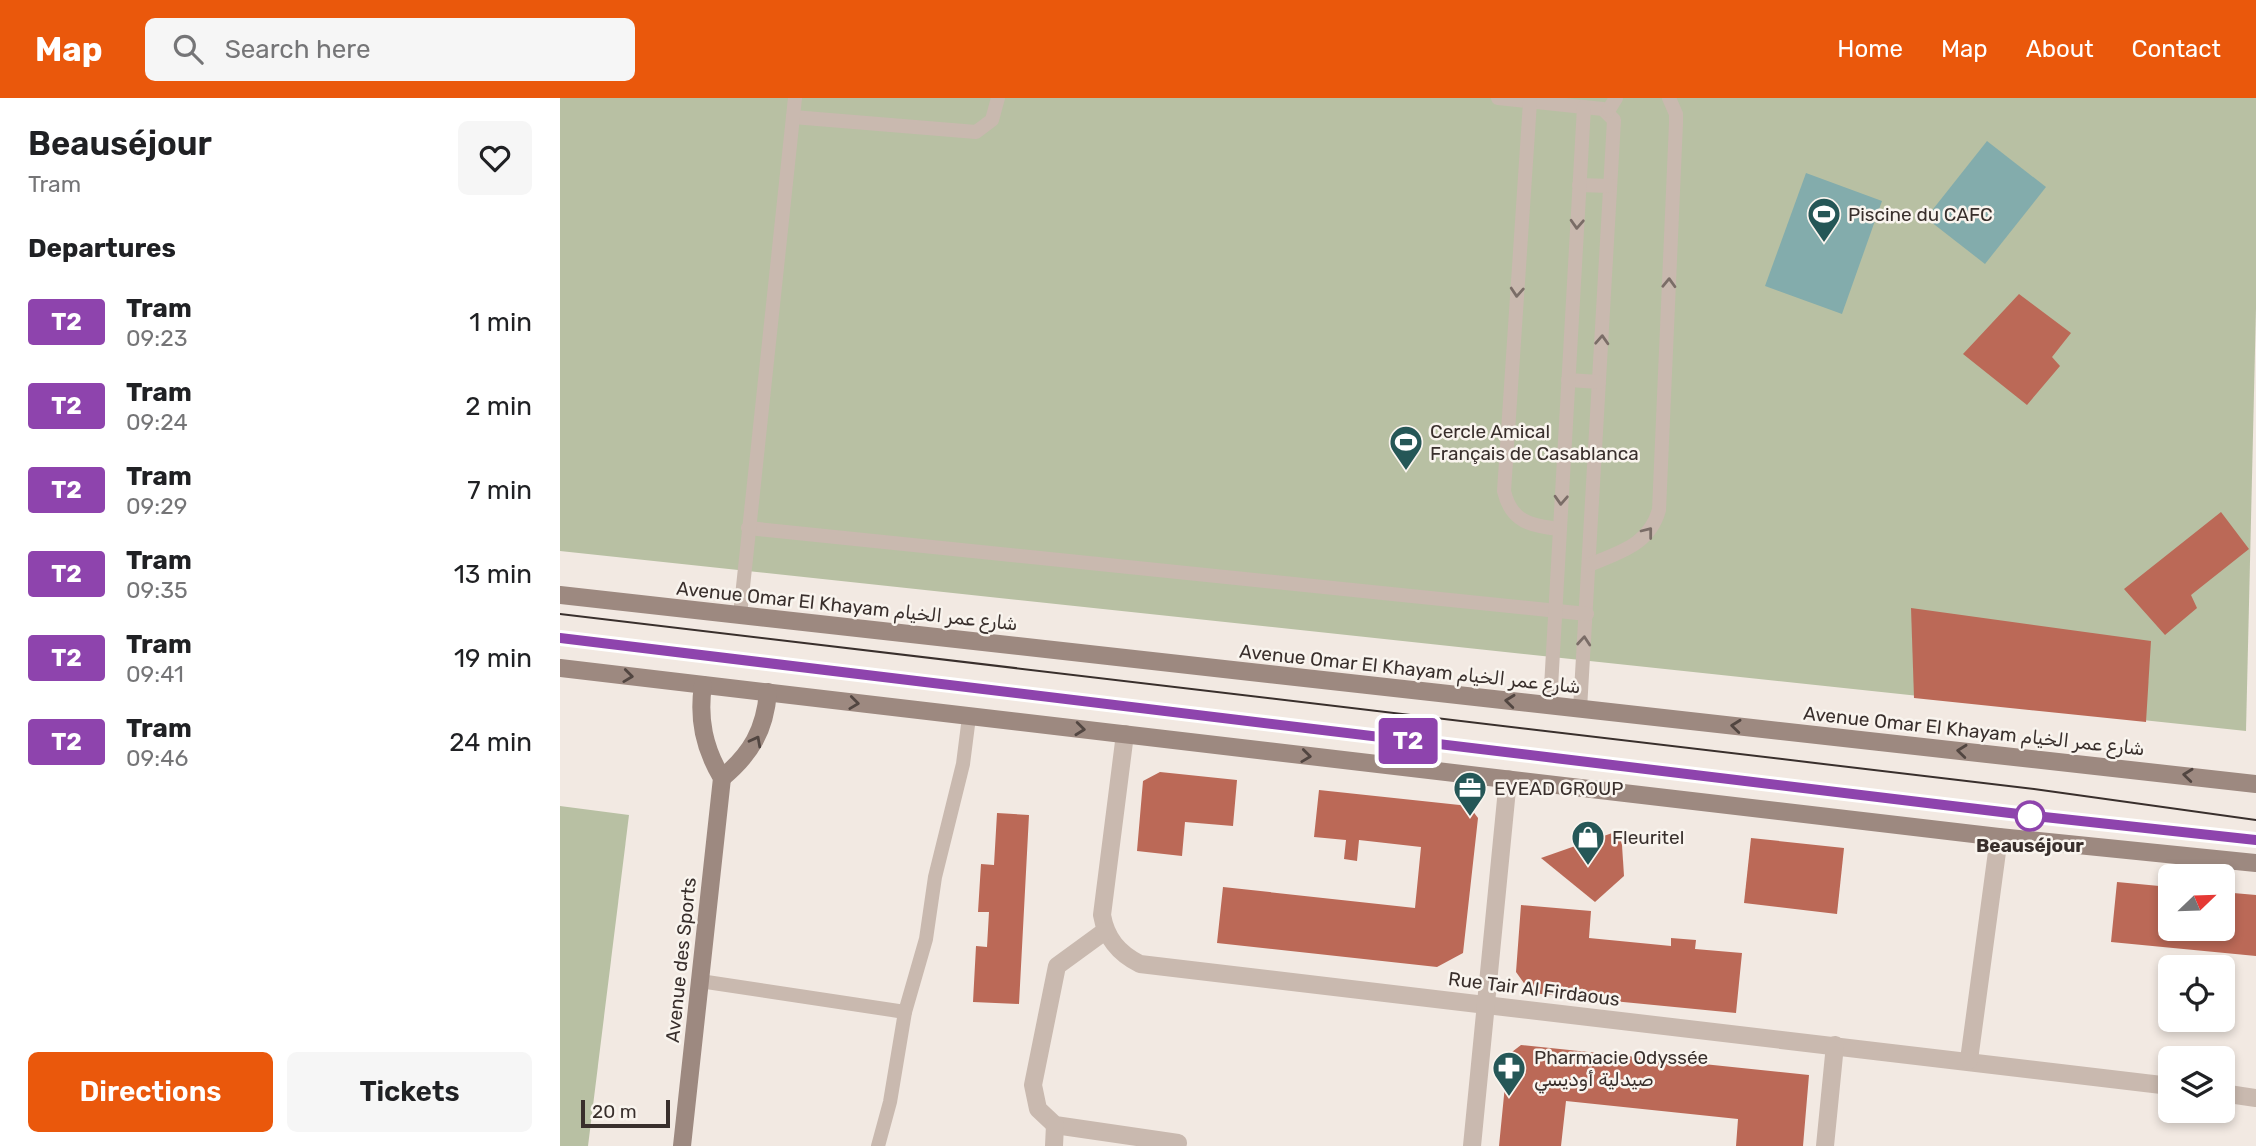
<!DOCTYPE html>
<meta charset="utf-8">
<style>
:root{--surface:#fff;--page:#f6f6f6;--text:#202124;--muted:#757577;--accent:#ea580c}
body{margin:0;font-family:Rubik,Cairo,sans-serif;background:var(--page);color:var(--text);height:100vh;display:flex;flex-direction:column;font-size:26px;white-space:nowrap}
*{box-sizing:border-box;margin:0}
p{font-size:23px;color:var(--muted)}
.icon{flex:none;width:38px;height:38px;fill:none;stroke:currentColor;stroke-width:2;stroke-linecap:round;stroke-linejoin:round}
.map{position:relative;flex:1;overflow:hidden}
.side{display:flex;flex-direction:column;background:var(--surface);width:560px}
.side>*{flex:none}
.badge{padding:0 14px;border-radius:5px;font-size:24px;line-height:46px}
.needle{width:46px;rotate:67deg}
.tools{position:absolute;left:1598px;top:766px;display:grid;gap:14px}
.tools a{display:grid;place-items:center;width:77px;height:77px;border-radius:10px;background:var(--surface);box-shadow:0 4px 10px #0003;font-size:35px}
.scale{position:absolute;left:21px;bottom:18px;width:89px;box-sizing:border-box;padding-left:7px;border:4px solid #392f2c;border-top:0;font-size:19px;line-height:24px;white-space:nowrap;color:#392f2c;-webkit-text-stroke:5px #f9f4ee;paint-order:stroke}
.map>.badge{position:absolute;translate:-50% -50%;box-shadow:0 0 0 4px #fff}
h2{padding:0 28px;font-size:26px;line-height:63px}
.round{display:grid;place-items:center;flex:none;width:74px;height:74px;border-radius:10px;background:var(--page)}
.head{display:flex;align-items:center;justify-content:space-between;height:119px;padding:0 28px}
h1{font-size:33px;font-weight:600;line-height:52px}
.cta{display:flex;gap:14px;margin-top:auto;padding:14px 28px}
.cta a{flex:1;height:80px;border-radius:10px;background:var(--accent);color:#fff;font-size:28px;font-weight:600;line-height:80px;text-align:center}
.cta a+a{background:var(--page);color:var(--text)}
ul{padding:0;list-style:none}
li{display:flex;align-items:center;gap:21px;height:84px;padding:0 28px}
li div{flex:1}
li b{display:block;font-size:26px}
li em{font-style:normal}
li .badge{min-width:77px;font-weight:700;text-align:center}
header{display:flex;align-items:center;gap:42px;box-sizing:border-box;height:98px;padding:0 35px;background:var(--accent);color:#fff}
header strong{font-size:33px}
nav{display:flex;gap:38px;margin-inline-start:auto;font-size:24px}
.search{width:490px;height:63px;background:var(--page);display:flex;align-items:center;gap:18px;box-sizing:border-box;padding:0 24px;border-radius:10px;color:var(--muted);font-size:26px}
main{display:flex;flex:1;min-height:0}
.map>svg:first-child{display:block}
</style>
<header>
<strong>Map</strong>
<div class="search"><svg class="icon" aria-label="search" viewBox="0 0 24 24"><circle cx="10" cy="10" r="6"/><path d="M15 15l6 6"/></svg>Search here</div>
<nav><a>Home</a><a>Map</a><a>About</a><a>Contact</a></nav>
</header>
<main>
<section class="side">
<div class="head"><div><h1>Beauséjour</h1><p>Tram</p></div><a class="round"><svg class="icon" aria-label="heart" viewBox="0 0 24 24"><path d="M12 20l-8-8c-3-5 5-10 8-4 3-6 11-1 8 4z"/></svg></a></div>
<h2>Departures</h2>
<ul>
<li><span class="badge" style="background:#8e44ad;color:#fff">T2</span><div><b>Tram</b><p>09:23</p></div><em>1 min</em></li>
<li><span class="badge" style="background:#8e44ad;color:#fff">T2</span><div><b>Tram</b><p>09:24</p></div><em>2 min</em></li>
<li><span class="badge" style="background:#8e44ad;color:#fff">T2</span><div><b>Tram</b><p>09:29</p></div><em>7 min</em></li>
<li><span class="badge" style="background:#8e44ad;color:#fff">T2</span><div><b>Tram</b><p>09:35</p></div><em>13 min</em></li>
<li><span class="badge" style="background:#8e44ad;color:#fff">T2</span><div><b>Tram</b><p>09:41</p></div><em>19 min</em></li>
<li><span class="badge" style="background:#8e44ad;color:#fff">T2</span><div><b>Tram</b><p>09:46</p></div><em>24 min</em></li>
</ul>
<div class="cta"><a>Directions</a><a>Tickets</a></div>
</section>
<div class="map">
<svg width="1696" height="1048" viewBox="0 0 1696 1048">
<rect width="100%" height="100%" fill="#f2e9e2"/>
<g fill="#b8c0a3">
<polygon points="0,0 1696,0 1696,210 1686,633 0,453"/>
<polygon points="0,708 69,717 28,1048 0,1048"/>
</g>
<g fill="#83acac">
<polygon points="1427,43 1486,89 1425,166 1366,120"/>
<polygon points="1246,75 1322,103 1282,216 1205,188"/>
</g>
<g fill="#bb6957">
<polygon points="1459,196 1511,235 1492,259 1500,268 1467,307 1403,256"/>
<polygon points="1661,414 1689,451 1631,497 1637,510 1605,537 1564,491"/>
<polygon points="1351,510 1591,543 1586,624 1354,600"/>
<polygon points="600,674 677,682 673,728 625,724 622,758 577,753 583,683"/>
<polygon points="759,692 909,708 918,720 903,855 877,869 657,845 663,789 855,810 861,749 799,742 797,763 784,761 786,742 754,739"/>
<polygon points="437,715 469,717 459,906 413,904 416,848 427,849 429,814 418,814 421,766 434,767"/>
<polygon points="1058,733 1062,747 1064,778 1035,804 981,760"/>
<polygon points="1191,740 1284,750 1277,816 1184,805"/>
<polygon points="1557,784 1610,789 1610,831 1662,831 1662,794 1696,797 1696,858 1551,844"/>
<polygon points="961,807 1031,813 1029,840 1111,848 1111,840 1136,842 1135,851 1182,855 1176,915 971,895 956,874"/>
<polygon points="961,947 1249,977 1243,1048 1176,1048 1178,1021 1006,1003 1001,1048 939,1048 948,957"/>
</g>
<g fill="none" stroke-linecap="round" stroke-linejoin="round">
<g stroke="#c9b9af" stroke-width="14">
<polyline points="938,0 1043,11 1054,22 1020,611"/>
<path d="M970,4L944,393C951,424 971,428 1000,431"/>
<polyline points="1048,13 1056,0"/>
<polyline points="233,19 416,34 432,22 438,0"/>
<polyline points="1019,87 1050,88"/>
<polyline points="1008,282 1039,284"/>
<polyline points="188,430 1027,516"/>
<path d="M1029,467C1060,454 1089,447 1099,412L1116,25V16L1109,0"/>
<polyline points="180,517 235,0"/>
<polyline points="990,607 1024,9"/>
<polyline points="140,883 345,914"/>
<polyline points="318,1048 330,1004 345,914 366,841 375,779 403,666 409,619"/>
</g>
<g stroke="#c9b9af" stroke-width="18">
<path d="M565,636L542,817C546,840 558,855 580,866L1610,988"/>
<polyline points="545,833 497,868 473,987 478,1011 495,1027 618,1045"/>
<polyline points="1409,962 1439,739"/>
<polyline points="1662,995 1696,1000"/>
<polyline points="494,1048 495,1027"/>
<polyline points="912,1048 948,681"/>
<polyline points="1265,1048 1275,947"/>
</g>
<g stroke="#9d8980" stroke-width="18">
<polyline points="0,497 1696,686"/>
<polyline points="0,570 1439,739 1696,765"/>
<path d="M162,680C191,656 205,632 208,594"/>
<path d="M122,1048L162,680C144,650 138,621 143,587"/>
</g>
<g stroke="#392f2c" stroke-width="2">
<polyline points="0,516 1474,691 1696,722"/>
<polyline points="0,540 1475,718 1696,742"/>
</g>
</g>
<defs><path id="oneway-chevron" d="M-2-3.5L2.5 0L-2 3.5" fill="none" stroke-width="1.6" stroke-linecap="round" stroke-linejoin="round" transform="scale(1.75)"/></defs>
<g stroke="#7a6d67">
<use href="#oneway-chevron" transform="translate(1017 126) rotate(93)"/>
<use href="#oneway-chevron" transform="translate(1109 185) rotate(-88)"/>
<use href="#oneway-chevron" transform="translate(957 194) rotate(94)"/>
<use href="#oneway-chevron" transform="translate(1042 242) rotate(-87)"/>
<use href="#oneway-chevron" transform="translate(1001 402) rotate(93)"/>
<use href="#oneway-chevron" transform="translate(1088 434) rotate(-52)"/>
<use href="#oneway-chevron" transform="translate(1024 543) rotate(-85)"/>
</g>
<g stroke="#524641">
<use href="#oneway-chevron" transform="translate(68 578) rotate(7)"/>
<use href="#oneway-chevron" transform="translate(950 603) rotate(-174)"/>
<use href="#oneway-chevron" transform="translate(294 605) rotate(7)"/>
<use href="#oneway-chevron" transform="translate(1176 628) rotate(-174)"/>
<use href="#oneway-chevron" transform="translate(520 631) rotate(6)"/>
<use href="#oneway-chevron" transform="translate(196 643) rotate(-62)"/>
<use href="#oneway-chevron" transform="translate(1402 653) rotate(-174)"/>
<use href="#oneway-chevron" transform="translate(746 658) rotate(7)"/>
<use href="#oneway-chevron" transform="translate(1628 677) rotate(-174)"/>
</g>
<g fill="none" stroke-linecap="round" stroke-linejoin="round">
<defs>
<polyline id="line" points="0,540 1475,718 1696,742"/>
</defs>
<use href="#line" stroke="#fff" stroke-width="16"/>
<use href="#line" stroke="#8e44ad" stroke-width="10"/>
</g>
<defs>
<symbol id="stadium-pin" viewBox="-11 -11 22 30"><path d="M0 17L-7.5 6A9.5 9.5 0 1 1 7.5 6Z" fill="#255757" stroke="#f9f4ee"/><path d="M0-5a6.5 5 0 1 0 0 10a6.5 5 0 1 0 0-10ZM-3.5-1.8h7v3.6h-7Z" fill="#fff"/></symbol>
<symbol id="office-pin" viewBox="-11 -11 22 30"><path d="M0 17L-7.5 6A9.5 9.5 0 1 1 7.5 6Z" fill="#255757" stroke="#f9f4ee"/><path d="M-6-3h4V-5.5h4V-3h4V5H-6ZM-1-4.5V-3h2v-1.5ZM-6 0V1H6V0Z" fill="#fff"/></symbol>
<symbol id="shop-pin" viewBox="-11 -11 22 30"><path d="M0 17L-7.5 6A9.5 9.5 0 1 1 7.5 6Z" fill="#255757" stroke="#f9f4ee"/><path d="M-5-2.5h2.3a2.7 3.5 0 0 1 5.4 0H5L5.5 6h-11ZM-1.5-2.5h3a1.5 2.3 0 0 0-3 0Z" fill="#fff"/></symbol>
<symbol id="pharmacy-pin" viewBox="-11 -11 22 30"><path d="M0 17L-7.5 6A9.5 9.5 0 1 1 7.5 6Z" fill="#255757" stroke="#f9f4ee"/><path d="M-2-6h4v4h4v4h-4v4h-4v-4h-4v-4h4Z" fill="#fff"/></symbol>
</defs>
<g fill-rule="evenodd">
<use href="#stadium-pin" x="1245" y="97" width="38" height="52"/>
<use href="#stadium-pin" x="827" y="325" width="38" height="52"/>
<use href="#office-pin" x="891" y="671" width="38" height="52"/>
<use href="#shop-pin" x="1009" y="720" width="38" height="52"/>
<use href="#pharmacy-pin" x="930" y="951" width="38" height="52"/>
</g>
<circle fill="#fff" stroke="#8e44ad" stroke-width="3.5" cx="1470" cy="718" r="14"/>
<g text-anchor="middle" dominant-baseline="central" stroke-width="5" stroke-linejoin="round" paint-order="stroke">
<g font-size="19" fill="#392f2c" stroke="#f9f4ee" text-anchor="start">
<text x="1288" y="116">Piscine du CAFC</text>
<text x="870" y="333">Cercle Amical<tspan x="870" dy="22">Français de Casablanca</tspan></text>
<text x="934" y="690">EVEAD GROUP</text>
<text x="1052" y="739">Fleuritel</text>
<text x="974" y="959">Pharmacie Odyssée<tspan x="974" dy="22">صيدلية أوديسي</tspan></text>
</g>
<g font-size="19" fill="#392f2c" stroke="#f9f4ee">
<text transform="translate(287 508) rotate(6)">Avenue Omar El Khayam شارع عمر الخيام</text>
<text transform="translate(850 571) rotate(6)">Avenue Omar El Khayam شارع عمر الخيام</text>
<text transform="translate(1414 633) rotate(6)">Avenue Omar El Khayam شارع عمر الخيام</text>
<text transform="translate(121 862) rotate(-84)">Avenue des Sports</text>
<text transform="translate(974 891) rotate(7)">Rue Tair Al Firdaous</text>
</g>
<g font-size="19" font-weight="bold" fill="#392f2c" stroke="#f9f4ee">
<text x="1470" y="747">Beauséjour</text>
</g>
</g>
</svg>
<div class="tools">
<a><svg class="needle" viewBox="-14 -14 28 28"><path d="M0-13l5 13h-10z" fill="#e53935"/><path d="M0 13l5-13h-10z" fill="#757577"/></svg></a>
<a><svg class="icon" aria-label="locate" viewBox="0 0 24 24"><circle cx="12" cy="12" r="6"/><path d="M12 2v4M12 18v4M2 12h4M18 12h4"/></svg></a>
<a><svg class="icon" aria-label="layers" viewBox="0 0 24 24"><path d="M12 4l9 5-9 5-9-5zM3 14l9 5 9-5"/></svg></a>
</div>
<div class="scale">20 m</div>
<b class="badge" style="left:848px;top:643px;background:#8e44ad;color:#fff">T2</b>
</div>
</main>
